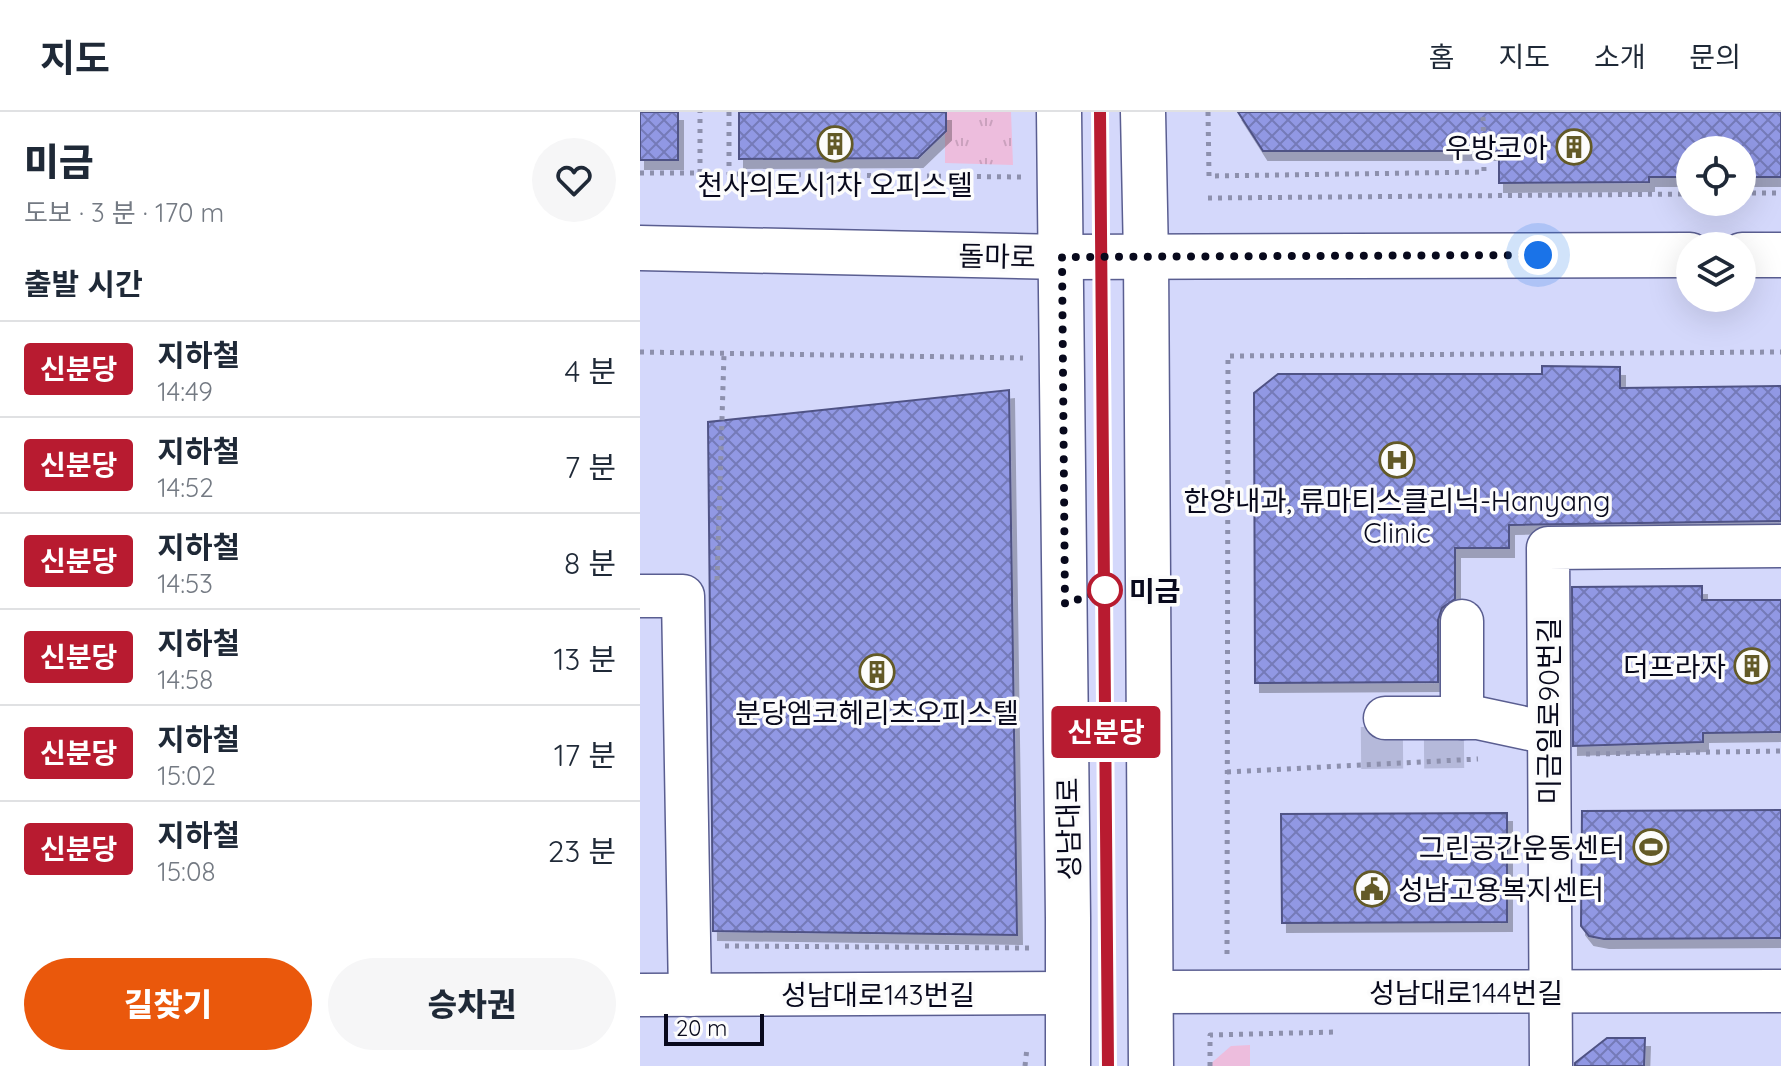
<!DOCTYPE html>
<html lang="ko">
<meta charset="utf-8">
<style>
:root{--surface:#fff;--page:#f6f6f7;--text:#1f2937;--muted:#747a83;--line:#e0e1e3;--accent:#ea580c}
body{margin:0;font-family:Quicksand,"Noto Sans KR",sans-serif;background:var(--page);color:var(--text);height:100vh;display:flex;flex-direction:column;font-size:30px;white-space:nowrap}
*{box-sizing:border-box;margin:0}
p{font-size:26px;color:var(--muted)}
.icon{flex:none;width:44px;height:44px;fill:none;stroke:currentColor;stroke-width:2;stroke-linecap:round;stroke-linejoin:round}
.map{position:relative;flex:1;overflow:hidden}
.panel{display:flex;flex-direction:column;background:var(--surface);width:640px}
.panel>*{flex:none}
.badge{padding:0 16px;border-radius:6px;font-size:28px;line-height:52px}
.tools{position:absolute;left:1036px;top:24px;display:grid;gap:16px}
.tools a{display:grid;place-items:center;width:80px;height:80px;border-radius:50%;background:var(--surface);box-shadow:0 8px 32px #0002;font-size:40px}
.scale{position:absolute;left:24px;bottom:20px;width:100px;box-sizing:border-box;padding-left:8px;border:4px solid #08091c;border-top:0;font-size:22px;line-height:28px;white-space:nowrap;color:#08091c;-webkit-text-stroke:6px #fcfcfc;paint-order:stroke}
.you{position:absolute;width:40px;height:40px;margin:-20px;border:6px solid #fff;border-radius:50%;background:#1a73e8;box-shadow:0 0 0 12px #1a73e833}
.map>.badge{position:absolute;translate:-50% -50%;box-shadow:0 0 0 4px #fff}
h2{padding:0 24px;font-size:30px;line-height:72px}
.round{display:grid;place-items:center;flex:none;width:84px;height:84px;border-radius:42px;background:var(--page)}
.overview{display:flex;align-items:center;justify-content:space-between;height:136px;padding:0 24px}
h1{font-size:38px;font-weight:800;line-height:60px}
.cta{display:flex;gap:16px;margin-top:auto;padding:16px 24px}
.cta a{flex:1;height:92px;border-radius:48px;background:var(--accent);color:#fff;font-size:32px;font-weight:800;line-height:92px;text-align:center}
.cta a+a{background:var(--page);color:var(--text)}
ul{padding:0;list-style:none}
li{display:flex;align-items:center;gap:24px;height:96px;padding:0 24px;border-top:2px solid var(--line)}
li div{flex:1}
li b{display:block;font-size:30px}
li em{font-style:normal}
li .badge{min-width:88px;font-weight:700;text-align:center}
header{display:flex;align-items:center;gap:48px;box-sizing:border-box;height:112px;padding:0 40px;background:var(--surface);border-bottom:2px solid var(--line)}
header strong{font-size:38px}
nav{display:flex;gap:44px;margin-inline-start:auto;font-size:28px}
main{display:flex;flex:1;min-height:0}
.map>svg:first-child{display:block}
</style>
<header>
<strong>지도</strong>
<nav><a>홈</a><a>지도</a><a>소개</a><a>문의</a></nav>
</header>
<main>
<section class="panel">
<div class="overview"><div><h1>미금</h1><p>도보 · 3 분 · 170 m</p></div><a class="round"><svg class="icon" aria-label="heart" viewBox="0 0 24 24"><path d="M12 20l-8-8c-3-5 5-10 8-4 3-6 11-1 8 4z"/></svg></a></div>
<h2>출발 시간</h2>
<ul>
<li><span class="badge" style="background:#b81b30;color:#fff">신분당</span><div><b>지하철</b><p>14:49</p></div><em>4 분</em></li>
<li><span class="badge" style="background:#b81b30;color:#fff">신분당</span><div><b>지하철</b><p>14:52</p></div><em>7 분</em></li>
<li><span class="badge" style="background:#b81b30;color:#fff">신분당</span><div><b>지하철</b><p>14:53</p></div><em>8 분</em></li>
<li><span class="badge" style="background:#b81b30;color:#fff">신분당</span><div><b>지하철</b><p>14:58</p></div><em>13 분</em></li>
<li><span class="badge" style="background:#b81b30;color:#fff">신분당</span><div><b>지하철</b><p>15:02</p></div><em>17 분</em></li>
<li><span class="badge" style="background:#b81b30;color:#fff">신분당</span><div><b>지하철</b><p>15:08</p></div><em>23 분</em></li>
</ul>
<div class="cta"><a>길찾기</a><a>승차권</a></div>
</section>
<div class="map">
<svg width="1141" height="954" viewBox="0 0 1141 954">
<defs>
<pattern id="park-tufts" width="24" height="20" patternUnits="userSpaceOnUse" patternTransform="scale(2)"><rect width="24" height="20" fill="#edbddd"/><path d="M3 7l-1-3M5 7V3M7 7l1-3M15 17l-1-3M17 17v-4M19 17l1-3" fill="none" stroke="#caa1bd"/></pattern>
<pattern id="building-cross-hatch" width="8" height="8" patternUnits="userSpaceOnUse" patternTransform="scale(2)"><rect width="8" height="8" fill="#9198e4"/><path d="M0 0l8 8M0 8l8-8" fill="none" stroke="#747ab8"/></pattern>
<filter id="shadow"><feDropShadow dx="5" dy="9" stdDeviation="0" flood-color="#0004"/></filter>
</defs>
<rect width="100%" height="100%" fill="#d4d8fb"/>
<polygon fill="#edbddd" points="610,933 610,954 568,954 591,934"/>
<polygon fill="url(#park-tufts)" points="305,0 371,0 373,53 305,51"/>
<g fill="url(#building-cross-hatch)" stroke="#505385" stroke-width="2" filter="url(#shadow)">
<rect x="0" y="0" width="38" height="48"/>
<polygon points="99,0 306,0 306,19 278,46 99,47"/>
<polygon points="598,0 1141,0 1141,65 1102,65 1102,38 1050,38 1050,65 1009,65 1009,70 859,71 859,39 623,39"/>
<polygon points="902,254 980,255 980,276 1141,274 1141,409 869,413 869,436 815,436 815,487 802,496 798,508 798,570 615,571 614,281 638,262 902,262"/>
<polygon points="369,278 377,823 73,819 68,310"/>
<polygon points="1062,474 1062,488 1141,488 1141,620 1063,621 1063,630 933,634 932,475"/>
<polygon points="1141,698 1141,826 964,827 949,824 941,814 942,699"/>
<polygon points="867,701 867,810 642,811 641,702"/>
<polygon points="967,926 1005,926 1004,954 935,954 935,951"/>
</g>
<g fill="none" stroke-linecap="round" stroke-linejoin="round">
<polyline stroke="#b5b9da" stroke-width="42" stroke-dasharray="42 21" stroke-linecap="butt" points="721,636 824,635"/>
<defs>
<g id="minor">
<polyline points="0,484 43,484 50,883"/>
<polyline points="822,509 822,606"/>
<polyline points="745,606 838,606 908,621"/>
<polyline points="510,880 1141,879"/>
<polyline points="0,883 428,881"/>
<polyline points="911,954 908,436 1141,434"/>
</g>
<g id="major">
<polyline points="419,0 428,806 428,954"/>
<polyline points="503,0 506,145 511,954"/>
<polyline points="0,136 422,145 1050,143"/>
<polyline points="1102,143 1141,143"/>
</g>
</defs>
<use href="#minor" stroke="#5a5e91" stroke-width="45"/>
<use href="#major" stroke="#5a5e91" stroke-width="47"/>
<g stroke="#8d90ad" stroke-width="5" stroke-dasharray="4 6" stroke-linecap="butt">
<polyline points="89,0 89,62 381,65"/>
<polyline points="568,0 569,64 844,60 843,0"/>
<polyline points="0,61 60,61 60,0"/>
<polyline points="1102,81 1141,81"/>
<polyline points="568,86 1050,82"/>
<polyline points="0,240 383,246"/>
<polyline points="77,468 84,242"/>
<polyline points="946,642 1141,639"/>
<polyline points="587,660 838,647"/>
<polyline points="85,834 391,836"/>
<polyline points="587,842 588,244 1141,240"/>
<polyline points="385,954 387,936"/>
<polyline points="570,954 570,923 696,920"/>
</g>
<use href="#minor" stroke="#fff" stroke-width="42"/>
<use href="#major" stroke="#fff" stroke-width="44"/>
</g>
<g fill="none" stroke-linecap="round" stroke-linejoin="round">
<defs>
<polyline id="line" points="460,0 468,954"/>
</defs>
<use href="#line" stroke="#fff" stroke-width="18"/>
<use href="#line" stroke="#b81b30" stroke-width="12"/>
<polyline stroke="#08091c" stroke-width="8" stroke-dasharray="0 14.4" points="465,478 425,492 422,145 898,143"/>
</g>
<defs>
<symbol id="building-ring" viewBox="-11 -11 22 22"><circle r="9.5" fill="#fcfcfc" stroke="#635a27" stroke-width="1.5"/><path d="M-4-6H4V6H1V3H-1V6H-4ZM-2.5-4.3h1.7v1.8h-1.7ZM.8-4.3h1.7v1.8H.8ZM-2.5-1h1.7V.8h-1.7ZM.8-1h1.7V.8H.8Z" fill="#635a27"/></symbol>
<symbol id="hospital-ring" viewBox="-11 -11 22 22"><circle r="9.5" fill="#fcfcfc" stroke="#635a27" stroke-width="1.5"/><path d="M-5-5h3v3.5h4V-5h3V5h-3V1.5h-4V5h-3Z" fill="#635a27"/></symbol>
<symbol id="stadium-ring" viewBox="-11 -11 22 22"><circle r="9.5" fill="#fcfcfc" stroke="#635a27" stroke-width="1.5"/><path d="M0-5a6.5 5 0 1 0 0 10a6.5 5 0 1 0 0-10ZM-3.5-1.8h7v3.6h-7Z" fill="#635a27"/></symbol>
<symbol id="civic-ring" viewBox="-11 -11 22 22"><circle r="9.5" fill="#fcfcfc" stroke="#635a27" stroke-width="1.5"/><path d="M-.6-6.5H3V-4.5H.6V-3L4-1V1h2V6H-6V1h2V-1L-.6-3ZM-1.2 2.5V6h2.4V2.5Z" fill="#635a27"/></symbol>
</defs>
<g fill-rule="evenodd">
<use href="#building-ring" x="175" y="12" width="40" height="40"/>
<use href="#building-ring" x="914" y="15" width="40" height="40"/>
<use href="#hospital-ring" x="737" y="328" width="40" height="40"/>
<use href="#building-ring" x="1092" y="534" width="40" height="40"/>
<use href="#building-ring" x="217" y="540" width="40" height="40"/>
<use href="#stadium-ring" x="991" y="715" width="40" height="40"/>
<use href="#civic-ring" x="712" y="757" width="40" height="40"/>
</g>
<circle fill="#fff" stroke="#b81b30" stroke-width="4" cx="465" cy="478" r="16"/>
<g text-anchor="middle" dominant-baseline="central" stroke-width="7" stroke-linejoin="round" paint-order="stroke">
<g font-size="28" fill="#08091c" stroke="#fcfcfc" text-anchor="end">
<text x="908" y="35">우방코아</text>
<text x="195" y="72" text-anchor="middle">천사의도시1차 오피스텔</text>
<text x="757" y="388" text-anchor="middle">한양내과, 류마티스클리닉-Hanyang<tspan x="757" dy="32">Clinic</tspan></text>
<text x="1086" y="554">더프라자</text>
<text x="237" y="600" text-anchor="middle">분당엠코헤리츠오피스텔</text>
<text x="985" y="735">그린공간운동센터</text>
<text x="758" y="777" text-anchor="start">성남고용복지센터</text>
</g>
<g font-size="28" fill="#08091c" stroke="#fcfcfc">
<text transform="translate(357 144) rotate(1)">돌마로</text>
<text transform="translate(908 599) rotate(-90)">미금일로90번길</text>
<text transform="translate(428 717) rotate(-91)">성남대로</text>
<text x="826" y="880">성남대로144번길</text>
<text x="238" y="882">성남대로143번길</text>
</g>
<g font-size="28" font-weight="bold" fill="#08091c" stroke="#fcfcfc" text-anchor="start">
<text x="489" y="478">미금</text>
</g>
</g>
</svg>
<div class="tools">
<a><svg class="icon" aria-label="locate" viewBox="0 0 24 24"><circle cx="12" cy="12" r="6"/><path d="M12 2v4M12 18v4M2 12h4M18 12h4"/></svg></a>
<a><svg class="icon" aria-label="layers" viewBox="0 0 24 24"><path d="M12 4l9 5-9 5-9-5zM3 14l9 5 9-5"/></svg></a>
</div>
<div class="scale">20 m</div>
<div class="you" style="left:898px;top:143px"></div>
<b class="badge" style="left:466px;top:620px;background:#b81b30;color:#fff">신분당</b>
</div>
</main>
